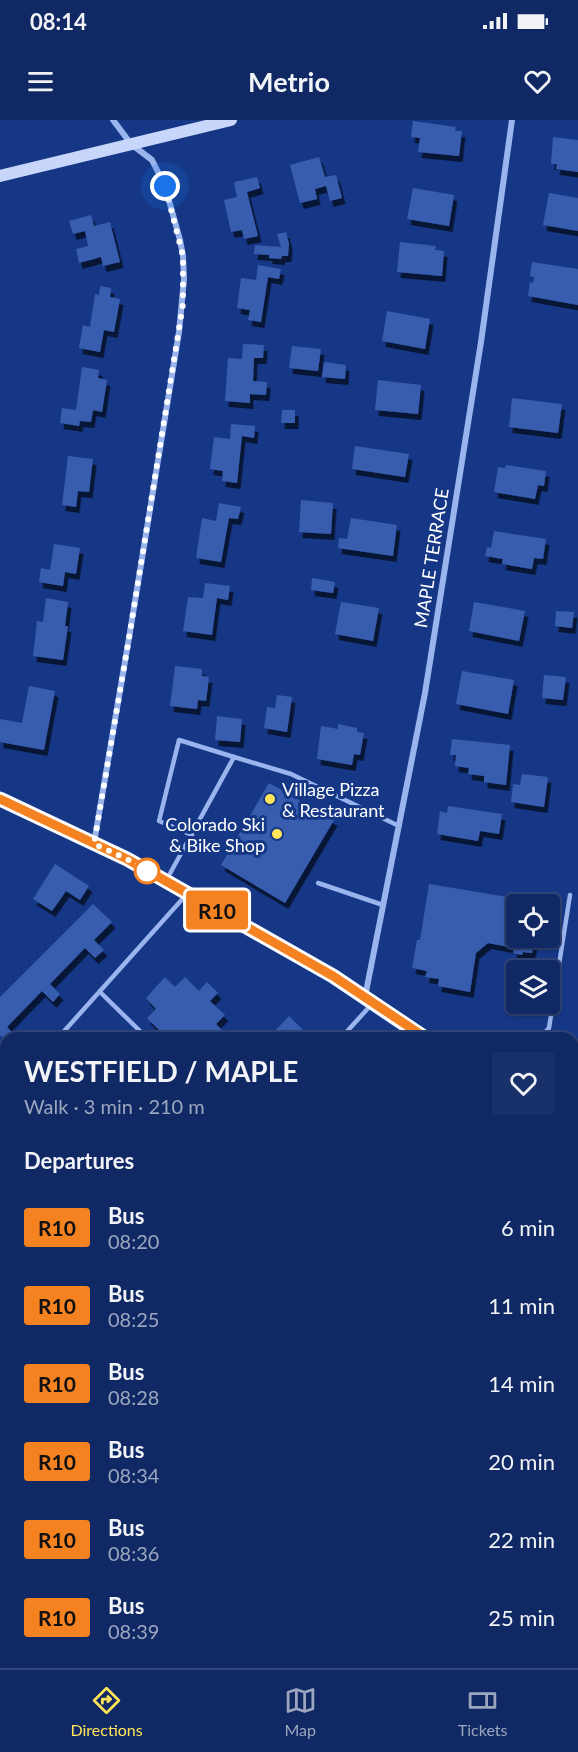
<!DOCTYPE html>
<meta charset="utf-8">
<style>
:root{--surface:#102964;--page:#19316a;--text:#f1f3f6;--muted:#9ca6bf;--line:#304578;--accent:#ffe557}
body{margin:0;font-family:Lato,sans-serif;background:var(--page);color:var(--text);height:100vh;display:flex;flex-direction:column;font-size:22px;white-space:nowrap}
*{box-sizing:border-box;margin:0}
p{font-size:20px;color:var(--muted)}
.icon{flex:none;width:33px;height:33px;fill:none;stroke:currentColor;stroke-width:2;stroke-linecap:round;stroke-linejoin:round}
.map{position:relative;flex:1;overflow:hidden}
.side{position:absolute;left:0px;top:912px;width:579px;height:636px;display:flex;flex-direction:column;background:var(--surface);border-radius:18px 18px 0 0;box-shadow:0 2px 4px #0004,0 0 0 2px var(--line)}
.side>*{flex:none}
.badge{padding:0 12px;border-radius:4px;font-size:21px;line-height:39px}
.buttons{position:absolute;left:506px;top:774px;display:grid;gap:12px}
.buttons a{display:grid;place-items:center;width:54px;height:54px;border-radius:6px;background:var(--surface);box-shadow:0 2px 4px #0004,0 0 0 2px var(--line);font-size:30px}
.you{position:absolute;width:30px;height:30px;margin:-15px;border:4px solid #fff;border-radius:50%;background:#1a73e8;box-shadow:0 0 0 9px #1a73e833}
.map>.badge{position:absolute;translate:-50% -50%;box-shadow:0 0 0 3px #fff}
h2{padding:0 24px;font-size:22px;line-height:54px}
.round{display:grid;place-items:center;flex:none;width:63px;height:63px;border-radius:6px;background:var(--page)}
.summary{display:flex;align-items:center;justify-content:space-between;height:102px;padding:0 24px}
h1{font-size:28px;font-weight:700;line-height:45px}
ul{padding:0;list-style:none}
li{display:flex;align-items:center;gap:18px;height:78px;padding:0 24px}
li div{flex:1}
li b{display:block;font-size:22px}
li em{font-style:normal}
li .badge{min-width:66px;font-weight:700;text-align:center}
.status{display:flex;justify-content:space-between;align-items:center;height:42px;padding:0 30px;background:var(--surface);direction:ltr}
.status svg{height:16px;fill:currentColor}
header{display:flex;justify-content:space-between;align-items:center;height:78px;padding:0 24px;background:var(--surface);font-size:27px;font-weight:700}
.tab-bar{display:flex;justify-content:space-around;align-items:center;height:84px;border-top:2px solid var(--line);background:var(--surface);font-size:16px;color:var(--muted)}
.tab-bar a{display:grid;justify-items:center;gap:3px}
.tab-bar .on{color:var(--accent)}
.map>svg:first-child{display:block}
</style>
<div class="status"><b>08:14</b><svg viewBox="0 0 49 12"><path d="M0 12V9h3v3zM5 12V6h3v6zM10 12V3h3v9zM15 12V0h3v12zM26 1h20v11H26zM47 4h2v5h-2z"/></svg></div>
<header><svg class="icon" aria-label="menu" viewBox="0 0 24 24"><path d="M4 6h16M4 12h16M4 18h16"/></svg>Metrio<svg class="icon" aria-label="heart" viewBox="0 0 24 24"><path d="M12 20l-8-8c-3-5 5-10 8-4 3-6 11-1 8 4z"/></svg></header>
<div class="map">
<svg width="578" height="1548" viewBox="0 0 578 1548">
<defs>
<filter id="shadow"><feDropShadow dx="3.5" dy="6" stdDeviation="0" flood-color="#0009"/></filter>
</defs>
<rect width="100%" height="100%" fill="#153785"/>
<g fill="#395dae" filter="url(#shadow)">
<polygon points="413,1 456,7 455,11 462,11 459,36 418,32 420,18 411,17"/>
<polygon points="553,17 578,20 578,52 556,49 557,44 551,44"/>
<polygon points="319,37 325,57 336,55 342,78 330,81 326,66 315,69 317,79 300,83 290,45"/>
<polygon points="257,57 260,68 247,72 258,116 244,119 242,110 231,112 224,80 237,77 234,62"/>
<polygon points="413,68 454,75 449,106 407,99"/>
<polygon points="549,73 578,78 578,111 543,105"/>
<polygon points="91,95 94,106 110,102 120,142 103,146 101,137 79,143 76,129 88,126 85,111 73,114 69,101"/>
<polygon points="286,112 289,124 288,136 282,136 281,139 269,138 269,135 254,134 255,125 281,127 277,114"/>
<polygon points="400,122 436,126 435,130 444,131 442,156 397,152"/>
<polygon points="532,142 578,149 578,185 528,176 530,162 533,163 534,157 530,156"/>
<polygon points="258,145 281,149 279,159 268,157 261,202 248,200 250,190 237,188 241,158 256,160"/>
<polygon points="100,166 111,168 110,177 120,179 114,212 104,210 100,232 79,228 83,205 90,207 95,174 99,175"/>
<polygon points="387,191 430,199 425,229 382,221"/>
<polygon points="243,224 264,225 263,238 254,238 253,261 267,262 266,275 250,274 250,283 225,281 228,238 242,239"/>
<polygon points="292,226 321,229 318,251 289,248"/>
<polygon points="324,242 346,245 345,259 322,257"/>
<polygon points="82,247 99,250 98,258 107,260 102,292 93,290 91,302 80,301 79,306 60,303 62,288 76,290"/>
<polygon points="378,260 421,265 418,294 375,290"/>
<polygon points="512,278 562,284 558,313 509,307"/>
<polygon points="282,290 295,290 295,303 281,303"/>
<polygon points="231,304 255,306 254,318 242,316 237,363 222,361 223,351 210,349 214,317 230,319"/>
<polygon points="355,326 409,334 405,357 352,349"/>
<polygon points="68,336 93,339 89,372 78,371 76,387 62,385"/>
<polygon points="506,345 546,351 544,366 538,365 535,379 494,372 498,347 505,348"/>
<polygon points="301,380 333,383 331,414 299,412"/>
<polygon points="219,383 241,387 238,399 229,398 221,442 196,438 202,398 216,401"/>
<polygon points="351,398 397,405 393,436 338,428 339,418 347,419"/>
<polygon points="494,411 546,419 543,439 534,438 532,449 502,444 503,439 485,436 487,427 491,428"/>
<polygon points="54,424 80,428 76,454 65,452 63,466 39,462 41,448 50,450"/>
<polygon points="312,458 335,462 333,473 311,470"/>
<polygon points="205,463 230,466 228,480 217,478 212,515 183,511 188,477 203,478"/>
<polygon points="46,478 68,482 65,506 68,506 63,540 33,536 37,501 43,502"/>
<polygon points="341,482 379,488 373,521 335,514"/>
<polygon points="474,482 525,491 519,521 469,511"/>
<polygon points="556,491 574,492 572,508 555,506"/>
<polygon points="175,546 202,549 202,556 209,557 206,581 198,580 197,589 170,586"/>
<polygon points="462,551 514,560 508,594 456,584"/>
<polygon points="544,555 566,557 563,580 542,578"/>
<polygon points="29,566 55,571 44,630 0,622 0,599 22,603"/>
<polygon points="277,575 292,577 287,612 264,608 267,587 275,588"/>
<polygon points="217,596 242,599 240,622 215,620"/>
<polygon points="338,604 357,608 357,612 364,613 360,635 354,634 352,645 317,639 321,606 338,609"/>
<polygon points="452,619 510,625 506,665 484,662 484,656 468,654 469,648 455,646 456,635 450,635"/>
<polygon points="522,654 548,657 544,687 511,682 513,664 520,665"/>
<polygon points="269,663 334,700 285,783 221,745"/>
<polygon points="448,686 502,694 499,714 480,711 478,721 437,714 440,691 447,693"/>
<polygon points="55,744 89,766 80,780 66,771 52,791 33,779"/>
<polygon points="429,764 542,783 516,784 516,818 535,818 532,833 523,832 522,835 513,833 514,828 488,823 476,833 470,872 438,866 439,859 425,857 427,851 412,848 417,820 420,820"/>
<polygon points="93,784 112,802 94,820 104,830 95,838 85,828 50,864 60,874 53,882 42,871 7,907 17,917 6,918 6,921 0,915 0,877"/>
<polygon points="165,857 175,867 185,857 199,871 207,862 218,873 210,881 225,895 216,904 227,915 224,918 155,918 161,912 147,898 156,889 146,878"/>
<polygon points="289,896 311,918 268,918"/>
<polygon points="6,1192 6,1226 0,1222 0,1201"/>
<polygon points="0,1296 6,1300 0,1309"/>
<polygon points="573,1522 578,1529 578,1536 573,1539"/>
<polygon points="76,1542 99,1542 94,1548 84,1548"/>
<polygon points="329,1542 352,1542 345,1548 334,1548"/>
<polygon points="493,1542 517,1542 521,1548 485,1548"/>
<polygon points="555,1542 569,1542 561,1548"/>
</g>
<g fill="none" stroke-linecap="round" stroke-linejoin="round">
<g stroke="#9ab4ee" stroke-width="4.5">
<polyline points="234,637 291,654 399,706"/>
<polyline points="167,759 234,637 179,620 159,701 192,715"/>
<polyline points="318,763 383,785"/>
<polyline points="100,872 142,913 143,918"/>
<polyline points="58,918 186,775"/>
<polyline points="341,918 371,885"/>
<polyline points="540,918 549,908 570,775"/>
<polyline points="0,982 6,976"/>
<polyline points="0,1005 6,1009"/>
<polyline points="573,1081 578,1076"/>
<polyline points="578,1192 574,1198 578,1201"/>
</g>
<g stroke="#9ab4ee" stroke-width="6">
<polyline points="94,723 129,518 179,212 184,159 183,136 180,120 165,66 152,40 131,24 113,0"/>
<polyline points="365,877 425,573 481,222 512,0"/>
<polyline points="0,1402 6,1406"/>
<polyline points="573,1445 578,1441"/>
<polyline points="198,1542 204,1548"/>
<polyline points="434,1548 442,1542"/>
</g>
<polyline stroke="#c7d6fa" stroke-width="12" points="0,56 231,0"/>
<g stroke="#e1e8ff" stroke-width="15">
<polyline points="0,679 127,739 333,856 425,918"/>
<polyline points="573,1018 578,1022"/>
</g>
</g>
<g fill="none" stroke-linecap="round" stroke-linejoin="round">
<defs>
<polyline id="line" points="0,679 127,739 333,856 426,918"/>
</defs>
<use href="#line" stroke="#fff" stroke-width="14"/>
<use href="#line" stroke="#f58220" stroke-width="9"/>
<polyline stroke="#fff" stroke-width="6" stroke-dasharray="0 10.8" points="147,751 127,739 94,724 129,518 183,184 183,136 165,66"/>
</g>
<g fill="#ffe557" stroke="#153785" stroke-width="2">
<circle cx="270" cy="679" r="6"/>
<circle cx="277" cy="714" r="6"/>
</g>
<circle fill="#fff" stroke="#f58220" stroke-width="3" cx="147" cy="751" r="12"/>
<g text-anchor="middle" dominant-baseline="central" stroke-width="6" stroke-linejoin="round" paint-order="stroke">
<g font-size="18" fill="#fff" stroke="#153785">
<text transform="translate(431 438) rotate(-81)">MAPLE TERRACE</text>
</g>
<g font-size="18" fill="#fff" stroke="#153785" text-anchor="start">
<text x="282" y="669">Village Pizza<tspan x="282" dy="21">&amp; Restaurant</tspan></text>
<text x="265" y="704" text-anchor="end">Colorado Ski<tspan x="265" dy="21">&amp; Bike Shop</tspan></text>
</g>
</g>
</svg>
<div class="buttons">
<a><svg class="icon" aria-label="locate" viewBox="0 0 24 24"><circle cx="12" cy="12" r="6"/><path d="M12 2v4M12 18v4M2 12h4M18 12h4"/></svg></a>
<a><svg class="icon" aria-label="layers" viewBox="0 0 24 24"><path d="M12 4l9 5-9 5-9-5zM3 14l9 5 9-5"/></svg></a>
</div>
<div class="you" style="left:165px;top:66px"></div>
<b class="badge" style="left:217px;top:790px;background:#f58220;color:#111">R10</b>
<section class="side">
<div class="summary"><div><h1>WESTFIELD / MAPLE</h1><p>Walk · 3 min · 210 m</p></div><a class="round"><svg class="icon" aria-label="heart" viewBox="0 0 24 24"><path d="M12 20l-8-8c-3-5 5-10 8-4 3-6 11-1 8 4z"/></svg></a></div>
<h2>Departures</h2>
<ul>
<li><span class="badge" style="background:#f58220;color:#111">R10</span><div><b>Bus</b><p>08:20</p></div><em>6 min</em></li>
<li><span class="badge" style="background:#f58220;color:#111">R10</span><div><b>Bus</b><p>08:25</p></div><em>11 min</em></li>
<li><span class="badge" style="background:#f58220;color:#111">R10</span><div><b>Bus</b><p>08:28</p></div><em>14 min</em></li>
<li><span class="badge" style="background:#f58220;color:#111">R10</span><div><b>Bus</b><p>08:34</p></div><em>20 min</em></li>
<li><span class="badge" style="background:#f58220;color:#111">R10</span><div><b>Bus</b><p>08:36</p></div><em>22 min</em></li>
<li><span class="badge" style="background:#f58220;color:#111">R10</span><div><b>Bus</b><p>08:39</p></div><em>25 min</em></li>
</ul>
</section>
</div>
<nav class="tab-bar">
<a class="on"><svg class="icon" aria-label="directions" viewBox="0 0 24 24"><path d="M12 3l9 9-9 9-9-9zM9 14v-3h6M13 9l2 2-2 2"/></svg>Directions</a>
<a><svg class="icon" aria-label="map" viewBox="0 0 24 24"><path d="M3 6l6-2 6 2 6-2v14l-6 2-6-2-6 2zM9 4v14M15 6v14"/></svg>Map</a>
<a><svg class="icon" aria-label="tickets" viewBox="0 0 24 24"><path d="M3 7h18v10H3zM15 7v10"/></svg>Tickets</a>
</nav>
